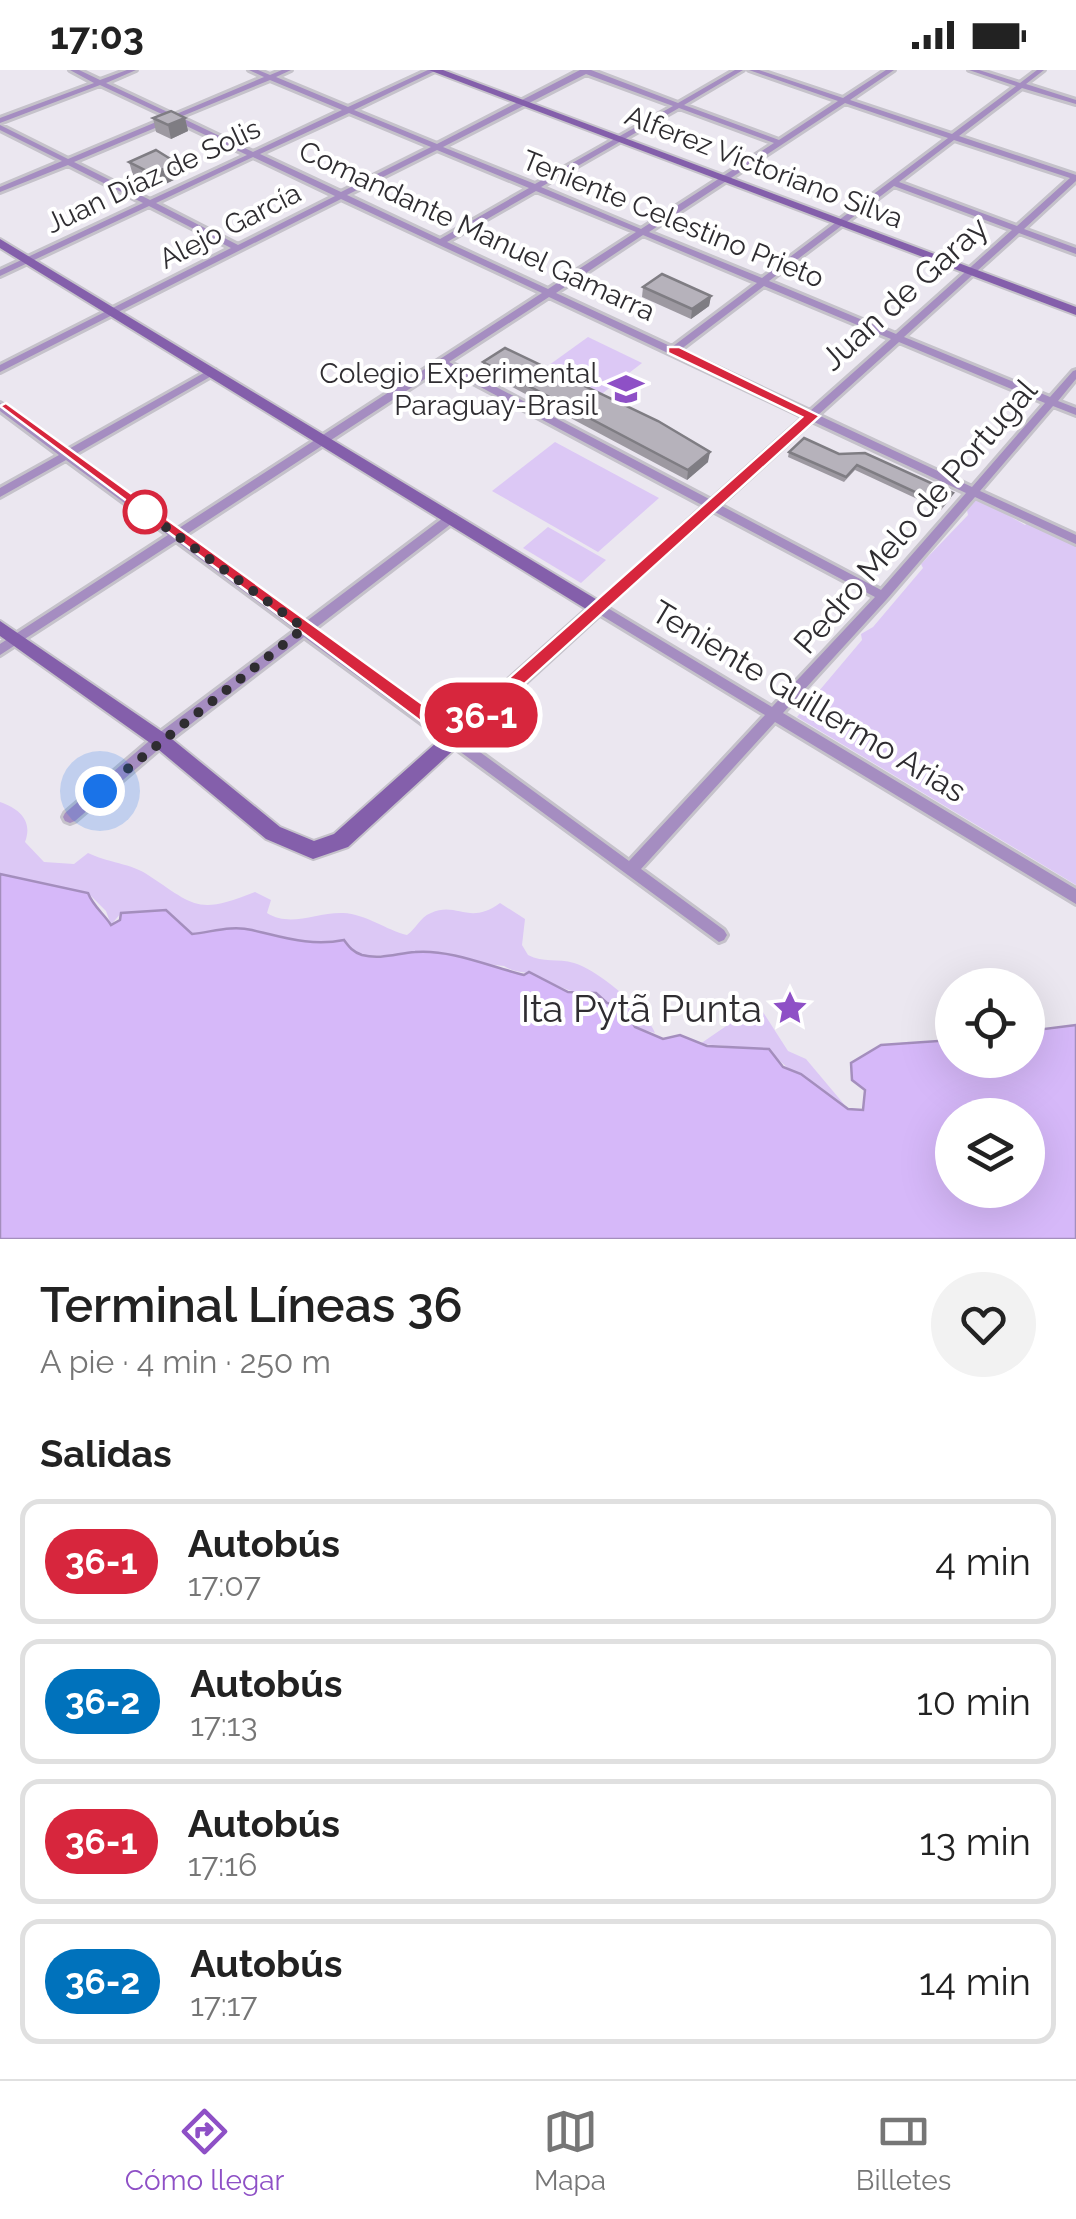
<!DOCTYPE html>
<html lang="es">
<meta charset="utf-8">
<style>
:root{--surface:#fff;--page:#f2f2f2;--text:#222;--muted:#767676;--line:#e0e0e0;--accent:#8e50c6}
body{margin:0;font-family:Raleway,sans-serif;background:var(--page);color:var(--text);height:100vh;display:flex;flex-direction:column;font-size:38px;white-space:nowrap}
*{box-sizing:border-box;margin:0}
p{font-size:32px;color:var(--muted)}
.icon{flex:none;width:55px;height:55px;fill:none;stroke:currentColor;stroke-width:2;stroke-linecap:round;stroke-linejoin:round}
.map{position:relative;height:1169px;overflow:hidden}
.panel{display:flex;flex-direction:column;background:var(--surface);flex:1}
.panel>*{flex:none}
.badge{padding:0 20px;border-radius:32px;font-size:35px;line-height:65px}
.buttons{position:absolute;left:935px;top:898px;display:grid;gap:20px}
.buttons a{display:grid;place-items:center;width:110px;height:110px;border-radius:50%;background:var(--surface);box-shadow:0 10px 40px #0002;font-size:50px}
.you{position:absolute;width:50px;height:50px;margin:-25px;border:8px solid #fff;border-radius:50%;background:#1a73e8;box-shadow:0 0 0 15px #1a73e833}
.map>.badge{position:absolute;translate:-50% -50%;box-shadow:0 0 0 5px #fff}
h2{padding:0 40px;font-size:38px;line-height:90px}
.round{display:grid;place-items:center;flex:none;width:105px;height:105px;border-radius:52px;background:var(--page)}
.summary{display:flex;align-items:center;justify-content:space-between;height:170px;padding:0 40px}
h1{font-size:48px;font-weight:600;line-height:75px}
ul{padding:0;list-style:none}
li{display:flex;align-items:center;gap:30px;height:125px;margin:0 20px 15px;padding:0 20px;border:5px solid var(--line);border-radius:20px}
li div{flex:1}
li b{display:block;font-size:38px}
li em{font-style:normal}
li .badge{min-width:110px;font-weight:700;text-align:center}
.status{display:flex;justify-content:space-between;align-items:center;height:70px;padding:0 50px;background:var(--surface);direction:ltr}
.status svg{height:28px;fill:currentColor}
.menu{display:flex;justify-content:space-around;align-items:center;height:140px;border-top:2px solid var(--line);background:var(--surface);font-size:28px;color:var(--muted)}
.menu a{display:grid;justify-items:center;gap:5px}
.menu .selected{color:var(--accent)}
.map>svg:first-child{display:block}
</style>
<div class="status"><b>17:03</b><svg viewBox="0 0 49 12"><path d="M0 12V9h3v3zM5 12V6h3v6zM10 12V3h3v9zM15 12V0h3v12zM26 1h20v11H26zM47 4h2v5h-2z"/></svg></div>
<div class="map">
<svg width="1076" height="1169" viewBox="0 0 1076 1169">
<rect width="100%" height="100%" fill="#ebe7f0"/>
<g fill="#dcc8f5">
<polygon points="588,267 642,293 599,326 545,298"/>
<polygon points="555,372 659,428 598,482 492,421"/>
<polygon points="976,427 1025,455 1028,452 1076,472 1076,815 797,647 862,570 861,564 873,557 923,498 921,494 968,445 965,431"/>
<polygon points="548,457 606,490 581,513 523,478"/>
<path d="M0,732C20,739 33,751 25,772L44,792L74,794L88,783C106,792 133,794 148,805C195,836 197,845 255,822L271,830L267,843C291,858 316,842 343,843C366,844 386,860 407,865C416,859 420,847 431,843C457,831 469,856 500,833L525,849L522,875L528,885C543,893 558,888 574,893C598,900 646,940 655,963L635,957L623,938L606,933L596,923C570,926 556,913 534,905C524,901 515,903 504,896L408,885L365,886L352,881L344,870L312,873L250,859L192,864L166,840L121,843L111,855L106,841L88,823L0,804Z"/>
<path d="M751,939L763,942L788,981L806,989L848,1039C821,1013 791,1008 769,979L700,974Z"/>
</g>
<path fill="#d6b8f9" stroke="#a48ebd" stroke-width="2.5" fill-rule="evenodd" d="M0,804L88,823C93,836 104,844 111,855L120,850L121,843L166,840L192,864C212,862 231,855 252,860C283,867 311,877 344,870C349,877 353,882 362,885C381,890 398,883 415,882C451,879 491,897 524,905L529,902L568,922L596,923L607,933L623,938L635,957L663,969L680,965L707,976L769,979L783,997L801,1004L848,1039L863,1040L865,1020L852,1010L851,993L881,975L952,970V990H1028V961L1076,955V1169H0ZM952,1045H1028V1120H952Z"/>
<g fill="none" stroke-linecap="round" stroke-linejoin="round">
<defs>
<path id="street" d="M70,0H79L100,10L127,0H136L106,13L174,45L264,7L249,0H258L270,5L282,0H291L276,7L348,37L428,0H437L354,40L437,74L580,0H591L678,33L735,0H743L684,35L779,70L838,31L749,0H759L843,28L886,0H894L850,30L952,64L1016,16L969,0H979L1020,13L1037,0H1044L1026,14L1076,30V34L1022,18L959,66L1076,105V111L1024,159L1076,178V184L1019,163L904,267L1050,327L1073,301L1076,300V309L1058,331L1076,338V345L1053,336L980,421L1076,465V474L975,427L887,529L783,643L1076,819V834L775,652L641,799L724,860L727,865L724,870L719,872L304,567L165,674L75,751L70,753L65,751L63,747L65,743L155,666L296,560L176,471L0,585V574L168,465L66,390L0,427V418L59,385L0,341V333L67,380L209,300H215V304L74,385L176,460L542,223L341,129L0,302V295L231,178L149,136L0,206V200L143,133L68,95L0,122V117L62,91L0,60V55L68,89L168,47L100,15L0,53V48L94,13ZM586,4L673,36L535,114L443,77ZM270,10L342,40L253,82L180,47ZM845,33L948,68L762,208L649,162ZM679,38L774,73L641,159L541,117ZM349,43L431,77L341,122L260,84ZM174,50L247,85L150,130L74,92ZM954,70L1070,108L1017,156L899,112ZM437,80L529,118L440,169L347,125ZM253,87L335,126L238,175L156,133ZM894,116L1012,160L896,264L769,211ZM536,121L636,162L548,219L447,172ZM643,165L757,213L672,277L556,223ZM764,216L891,269L810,341L680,280ZM549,227L804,347L711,430L449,292ZM899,272L1045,333L972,417L818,345ZM443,297L704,436L592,538L594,541L765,645L629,791L313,560L455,451L457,448L455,445H447L304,553L184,466ZM812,351L966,423L881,520L720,435ZM713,441L875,527L772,637L606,537Z"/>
<g id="secondary">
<polygon points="429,0 443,0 1076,237 1076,245"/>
<polygon points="0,169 604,534 606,538 604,542 348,777 313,789 266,769 153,675 0,566 0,551 167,665 280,757 314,771 334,764 586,539 0,178"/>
</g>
</defs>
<use href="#street" stroke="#c5c2ca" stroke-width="6"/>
<use href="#secondary" stroke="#c5c2ca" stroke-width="4"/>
<use href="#street" fill="#a58dc1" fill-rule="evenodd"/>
<use href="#secondary" fill="#845fab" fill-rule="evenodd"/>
</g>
<g fill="#9d99a1">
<polygon points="153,48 185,48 188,61 171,69 156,62"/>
<polygon points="129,92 180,107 157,118 133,105"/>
<polygon points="643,217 711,226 709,236 691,249 642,227"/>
<polygon points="483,292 708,392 687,410 484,302"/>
<polygon points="789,382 839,384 951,428 941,440 855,400 844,412 788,387"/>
</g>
<g fill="#7f7d83">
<polygon points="185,48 188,61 171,69 168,55"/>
<polygon points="177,93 180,107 157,118 153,104"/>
<polygon points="711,226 709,236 691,249 692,239"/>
<polygon points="710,382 708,392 687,410 688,400"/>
</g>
<g fill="#b6b2bb" stroke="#7f7d83" stroke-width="2.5">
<polygon points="171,41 185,48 168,55 153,48"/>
<polygon points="156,80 177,93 153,104 129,92"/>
<polygon points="662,204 711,226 692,239 643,217"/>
<polygon points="505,278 658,351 710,382 688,400 483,292"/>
<polygon points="804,368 839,384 865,383 953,423 943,435 857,395 846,407 789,382"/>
</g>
<polygon fill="#d7263d" stroke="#fff" stroke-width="2.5" points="668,277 679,277 820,346 455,677 0,336 6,333 454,657 802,347 668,283"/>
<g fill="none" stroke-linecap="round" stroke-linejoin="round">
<polyline stroke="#2f2d31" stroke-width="10" stroke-dasharray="0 18" points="100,721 304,558 145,442"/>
</g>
<defs>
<symbol id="university-bare" viewBox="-9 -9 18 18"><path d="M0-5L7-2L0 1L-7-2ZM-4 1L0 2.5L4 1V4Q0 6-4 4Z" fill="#8e50c6" stroke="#fff" stroke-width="2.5" paint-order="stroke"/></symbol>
<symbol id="sight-bare" viewBox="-9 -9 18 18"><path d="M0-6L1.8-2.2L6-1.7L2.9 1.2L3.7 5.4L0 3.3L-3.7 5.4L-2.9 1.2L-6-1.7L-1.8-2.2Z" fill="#8e50c6" stroke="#fff" stroke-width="2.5" paint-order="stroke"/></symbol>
</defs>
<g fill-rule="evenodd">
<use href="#university-bare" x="601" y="294" width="50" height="50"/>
<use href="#sight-bare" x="765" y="913" width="50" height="50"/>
</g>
<circle fill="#fff" stroke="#d7263d" stroke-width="5" cx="145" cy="442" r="20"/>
<g text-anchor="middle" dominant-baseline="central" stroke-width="8" stroke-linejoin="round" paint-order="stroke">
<g font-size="28" fill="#2f2d31" stroke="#fff">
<text transform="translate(764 97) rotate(21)">Alferez Victoriano Silva</text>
<text transform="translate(153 106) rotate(-25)">Juan Díaz de Solis</text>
<text transform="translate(673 149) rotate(22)">Teniente Celestino Prieto</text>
<text transform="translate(230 156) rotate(-27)">Alejo García</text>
<text transform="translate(477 161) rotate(25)">Comandante Manuel Gamarra</text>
</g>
<g font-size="28" fill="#2f2d31" stroke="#fff" text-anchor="end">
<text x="598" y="303">Colegio Experimental<tspan x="598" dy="32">Paraguay-Brasil</tspan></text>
</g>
<g font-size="32" fill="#2f2d31" stroke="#fff">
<text transform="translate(904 223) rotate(-42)">Juan de Garay</text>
<text transform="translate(915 446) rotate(-49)">Pedro Melo de Portugal</text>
<text transform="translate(809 631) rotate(31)">Teniente Guillermo Arias</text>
</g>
<g font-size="38" fill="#2f2d31" stroke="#fff" text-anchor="end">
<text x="762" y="938">Ita Pytã Punta</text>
</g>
</g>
</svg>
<div class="buttons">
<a><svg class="icon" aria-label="locate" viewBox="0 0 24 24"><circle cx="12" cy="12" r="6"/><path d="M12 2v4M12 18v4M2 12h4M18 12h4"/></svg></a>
<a><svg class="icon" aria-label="layers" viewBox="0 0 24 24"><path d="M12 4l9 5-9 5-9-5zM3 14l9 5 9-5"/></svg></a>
</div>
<div class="you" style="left:100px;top:721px"></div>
<b class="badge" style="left:481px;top:645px;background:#d7263d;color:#fff">36-1</b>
</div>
<section class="panel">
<div class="summary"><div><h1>Terminal Líneas 36</h1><p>A pie · 4 min · 250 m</p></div><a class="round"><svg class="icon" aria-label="heart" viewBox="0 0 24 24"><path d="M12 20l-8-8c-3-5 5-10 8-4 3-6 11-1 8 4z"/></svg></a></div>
<h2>Salidas</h2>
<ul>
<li><span class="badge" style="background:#d7263d;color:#fff">36-1</span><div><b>Autobús</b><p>17:07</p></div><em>4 min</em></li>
<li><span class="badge" style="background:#0072bc;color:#fff">36-2</span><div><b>Autobús</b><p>17:13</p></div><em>10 min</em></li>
<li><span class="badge" style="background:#d7263d;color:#fff">36-1</span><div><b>Autobús</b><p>17:16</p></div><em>13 min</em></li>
<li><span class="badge" style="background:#0072bc;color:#fff">36-2</span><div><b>Autobús</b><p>17:17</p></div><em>14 min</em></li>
</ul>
</section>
<nav class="menu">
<a class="selected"><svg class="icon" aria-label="directions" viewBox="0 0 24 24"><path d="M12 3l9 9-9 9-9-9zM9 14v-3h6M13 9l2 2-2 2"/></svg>Cómo llegar</a>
<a><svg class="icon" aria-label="map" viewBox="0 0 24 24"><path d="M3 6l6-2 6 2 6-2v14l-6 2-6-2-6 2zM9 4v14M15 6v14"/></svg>Mapa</a>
<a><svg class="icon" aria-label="tickets" viewBox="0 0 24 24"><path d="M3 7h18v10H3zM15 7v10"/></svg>Billetes</a>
</nav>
